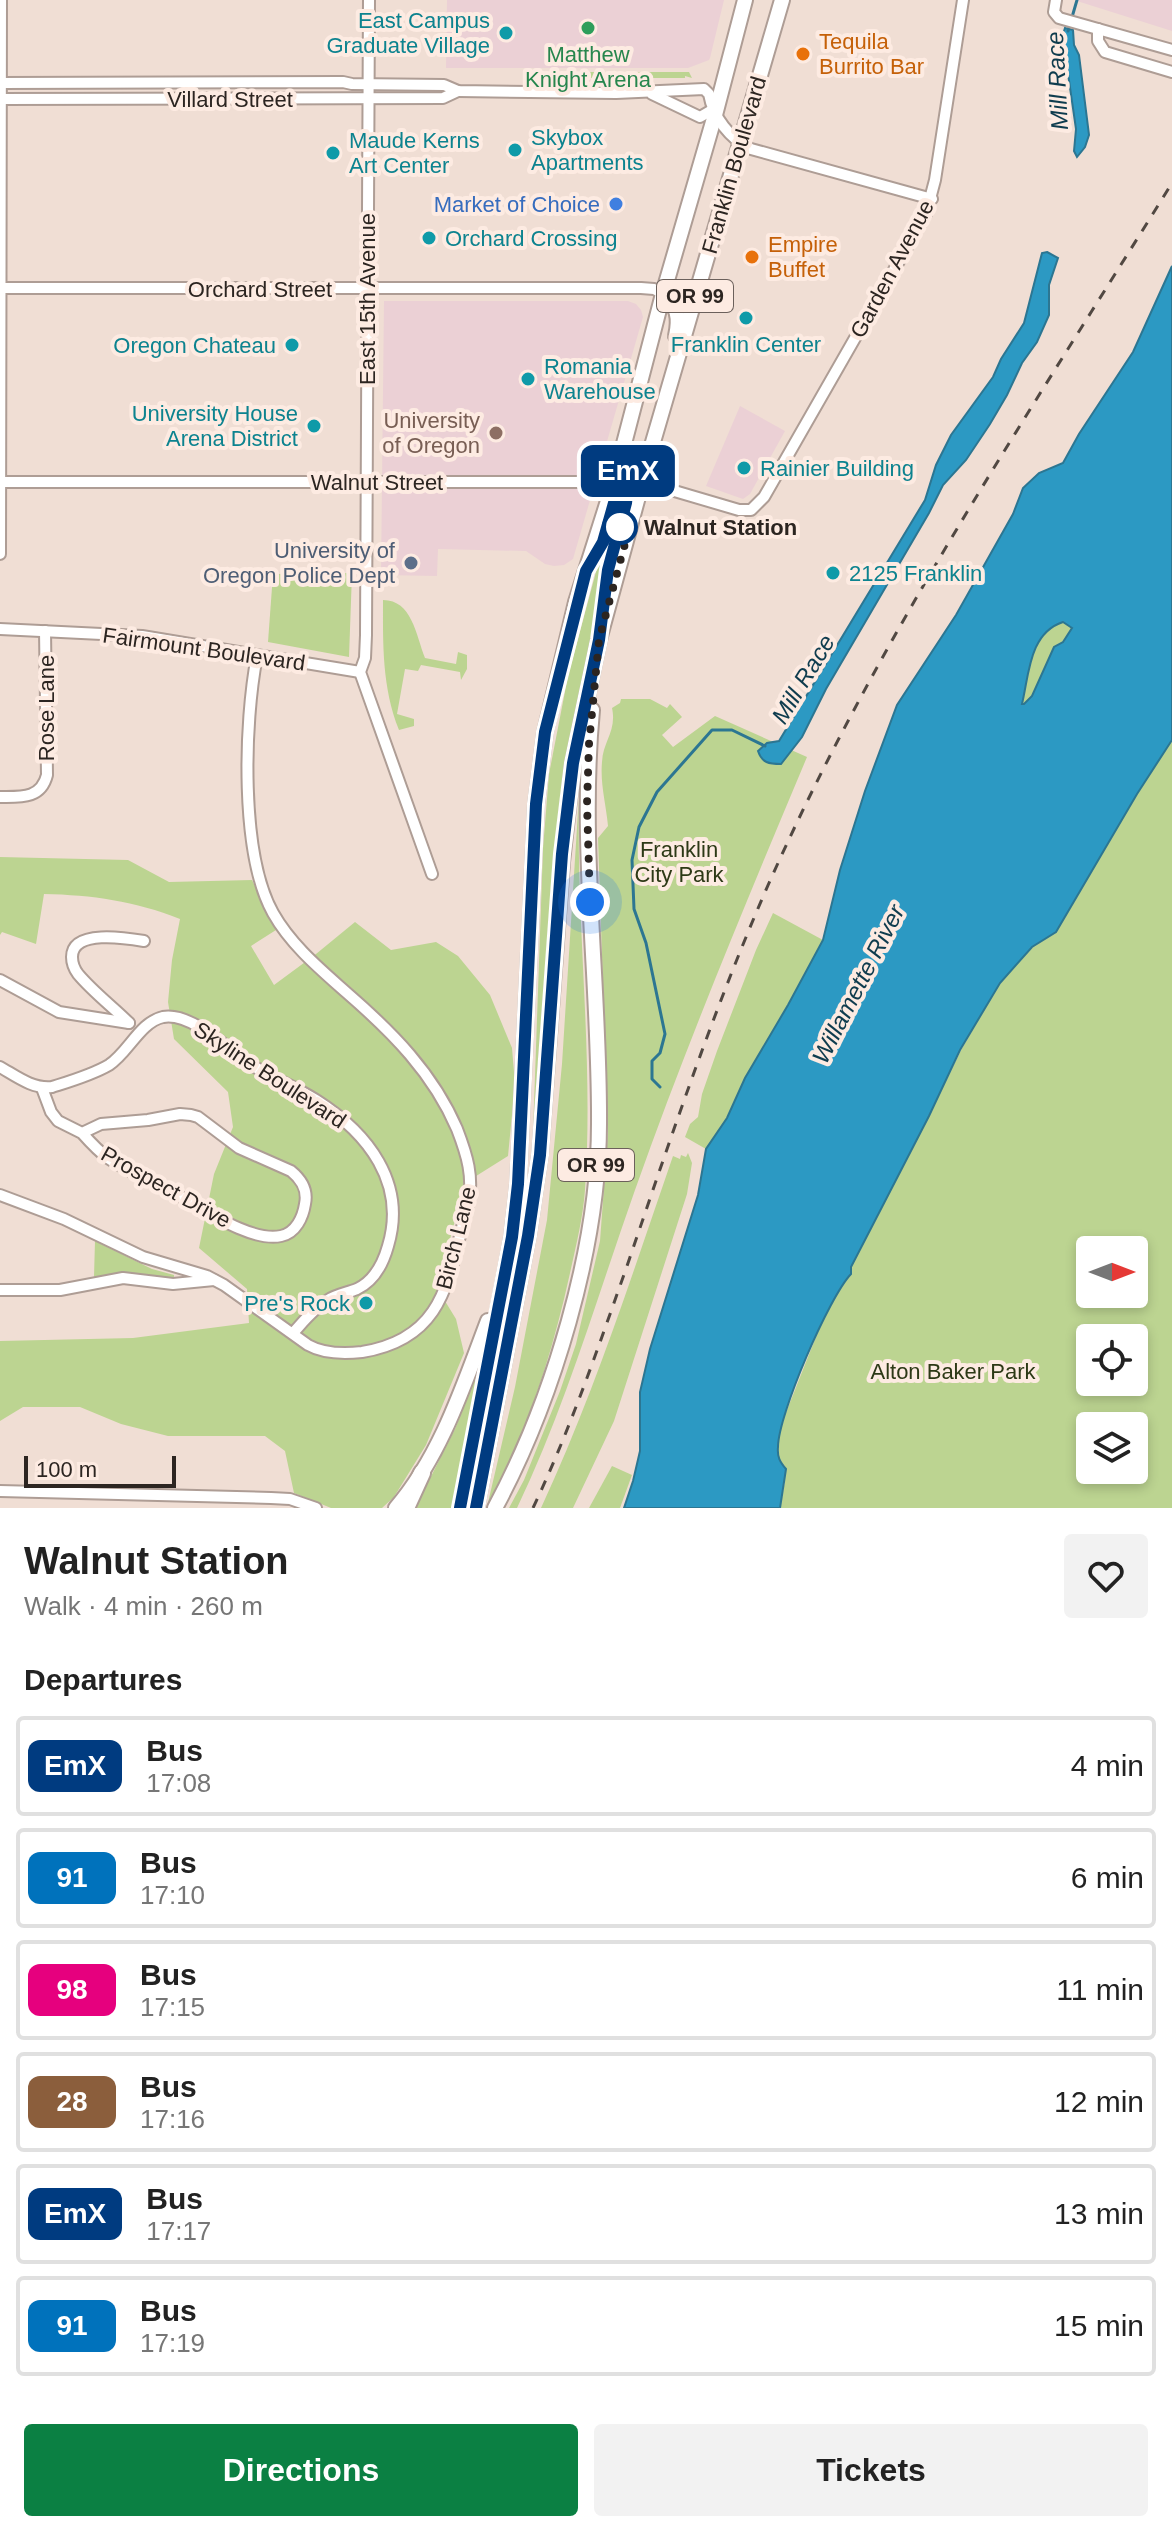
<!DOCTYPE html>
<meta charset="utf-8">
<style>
:root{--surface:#fff;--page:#f2f2f2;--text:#222;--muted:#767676;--line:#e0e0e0;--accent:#0b8043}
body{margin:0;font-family:Helvetica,sans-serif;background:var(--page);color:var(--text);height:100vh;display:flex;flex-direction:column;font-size:30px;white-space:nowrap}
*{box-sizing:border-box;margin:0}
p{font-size:26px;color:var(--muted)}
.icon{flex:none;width:44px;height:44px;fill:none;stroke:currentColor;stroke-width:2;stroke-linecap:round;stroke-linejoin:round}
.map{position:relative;height:1508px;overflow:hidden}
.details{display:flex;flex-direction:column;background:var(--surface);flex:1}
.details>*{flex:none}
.badge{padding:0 16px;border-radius:12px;font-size:28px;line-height:52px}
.needle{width:52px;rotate:90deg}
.fabs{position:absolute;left:1076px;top:1236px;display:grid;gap:16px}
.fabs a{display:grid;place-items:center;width:72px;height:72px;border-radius:8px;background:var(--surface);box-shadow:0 4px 12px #0003;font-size:40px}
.scale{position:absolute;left:24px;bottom:20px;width:152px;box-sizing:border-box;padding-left:8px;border:4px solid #2c2521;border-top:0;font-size:22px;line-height:28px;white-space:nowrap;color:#2c2521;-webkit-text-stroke:6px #fdebe2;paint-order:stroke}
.you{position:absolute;width:40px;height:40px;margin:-20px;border:6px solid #fff;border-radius:50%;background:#1a73e8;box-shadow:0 0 0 12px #1a73e833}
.map>.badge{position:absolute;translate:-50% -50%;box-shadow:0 0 0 4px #fff}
h2{padding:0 24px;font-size:30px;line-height:72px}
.round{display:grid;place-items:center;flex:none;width:84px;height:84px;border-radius:8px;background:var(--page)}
.overview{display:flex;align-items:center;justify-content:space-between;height:136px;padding:0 24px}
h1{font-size:38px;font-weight:600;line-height:60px}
.primary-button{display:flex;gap:16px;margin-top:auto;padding:16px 24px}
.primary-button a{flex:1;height:92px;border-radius:8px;background:var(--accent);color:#fff;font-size:32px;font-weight:600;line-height:92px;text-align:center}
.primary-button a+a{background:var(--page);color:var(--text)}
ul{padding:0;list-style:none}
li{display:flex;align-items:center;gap:24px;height:100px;margin:0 16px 12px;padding:0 8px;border:4px solid var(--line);border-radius:8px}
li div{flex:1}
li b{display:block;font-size:30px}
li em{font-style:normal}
li .badge{min-width:88px;font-weight:700;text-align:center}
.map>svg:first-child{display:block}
</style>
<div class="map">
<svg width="1172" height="1508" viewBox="0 0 1172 1508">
<rect width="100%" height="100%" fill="#f0ded4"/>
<g fill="#ebd0d5">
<polygon points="447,0 724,0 710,58 709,60 688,68 446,68"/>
<polygon points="1077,0 1172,0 1172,31 1077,1"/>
<polygon points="384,301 628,301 636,304 641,310 643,317 573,559 564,565 554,566 545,564 526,551 438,549 437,576 381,575"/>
<polygon points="740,406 785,431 750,494 743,499 706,486"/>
</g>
<g fill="#bcd491" fill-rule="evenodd">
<polygon points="567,72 689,72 692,78 685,76 685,78 568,78"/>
<polygon points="608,544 611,545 594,641 538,1134 533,1133 543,848 549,774 568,676 597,568"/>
<polygon points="352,573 349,657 268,642 273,574"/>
<path d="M383,600C412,600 416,635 425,658L456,664L458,652L467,655V669L461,680L460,672L421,665L418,671L405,669L397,714L414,719V726L399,730C382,687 383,645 383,600Z"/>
<path d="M1063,622H1067L1072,628L1063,642L1054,647L1032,696L1024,704L1021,703C1031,674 1028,634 1063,622Z"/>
<path d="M621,699H650L667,708L670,704L682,717L662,735L673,747L715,716L807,757C747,900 687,1043 635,1190C597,1297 566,1406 517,1508H509L524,1480L560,1391L576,1344L600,1241L608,1133L598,838L608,826C606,804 600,784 602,762C603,741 617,731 612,708L620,703Z"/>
<path d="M1172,740V1508H780L785,1481L779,1460L777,1444L785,1415L823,1319L840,1286L851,1274V1267L929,1116L961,1050L1000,983L1032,947L1056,932L1137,794ZM1090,1250H1134V1294H1090ZM1090,1338H1134V1382H1090ZM1090,1426H1134V1470H1090Z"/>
<path d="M579,796C576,927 594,1058 585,1190C583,1218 576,1246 570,1273C552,1355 527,1434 487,1507L515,1387L547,1220L562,1064Z"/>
<path d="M0,857L128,860L169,882L252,880L276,930L251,946L274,985L316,954L355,922L391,950L436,942L458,956L490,995L512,1048L515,1084L508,1156L465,1183L437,1288L456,1319L464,1353L426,1445L394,1497L382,1508H331L294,1493L285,1451L265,1436H168L121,1424L80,1407H23L0,1421V1341L133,1338L249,1323L247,1289L199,1248L214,1174L233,1127L228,1092L174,1039L168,1002L172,960L180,919C135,901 92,895 44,894L36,944L2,932L0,935Z"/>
<polygon points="773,913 823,940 788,1005 745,1078 727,1118 706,1149 685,1137 690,1124 698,1117 702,1094 717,1051 756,950"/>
<path d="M688,1153L692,1163L687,1194L614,1421L573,1508H541C594,1394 632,1275 673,1156L680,1159L681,1155L686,1157Z"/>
<polygon points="95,1241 152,1269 174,1275 174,1279 124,1274 94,1277"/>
<polygon points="474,1381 481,1383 463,1457 454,1508 415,1508 455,1429"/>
<polygon points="612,1466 632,1475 620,1508 589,1508"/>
</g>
<g fill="#2c99c3" stroke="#2c7692" stroke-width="2" fill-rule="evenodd">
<polygon points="1065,28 1073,30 1074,45 1079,55 1089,135 1085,147 1077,157 1074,151 1076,129 1064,46 1063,34"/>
<path d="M1047,252L1058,258L1049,285V315L1037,342L1022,363L1007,395L990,424L966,460L943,485L929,513L826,689L802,737L781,764C769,764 762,763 758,751L767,743L779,741L925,500L936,465L951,435L993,377L1001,359L1024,323L1042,253Z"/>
<path d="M1172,266V740L1137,794L1056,932L1032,947L1000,983L960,1050L929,1116L851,1267V1274C829,1297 778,1415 778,1447C777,1457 780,1462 786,1469L780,1508H624L633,1481L640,1451V1392L650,1349L698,1195L706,1149L727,1118L745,1078L788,1005L823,940L840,870L865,791L897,705L956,615L1013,514L1023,488L1039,473L1063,463L1079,434L1133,352ZM1063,622L1072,628L1063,642L1054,647L1032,696L1024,704H1022C1029,675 1029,633 1063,622Z"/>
</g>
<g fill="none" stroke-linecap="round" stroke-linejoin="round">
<g stroke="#2c7692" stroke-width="3">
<polyline points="1068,31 1077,0"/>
<polyline points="660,1087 652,1079 652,1061 660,1053 665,1034 646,943 634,909 632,860 639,827 657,792 712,730 732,730 765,746"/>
</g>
<defs>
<g id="minor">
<polyline points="369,0 366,635 365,658 360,672 432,874"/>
<polyline points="1056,0 1054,12 1059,18 1172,50"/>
<polyline points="1098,29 1098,41 1105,52 1172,72"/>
<path d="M0,83L343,82L352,84L444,85L458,91L616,93L704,89L709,94C713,117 730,139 751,149L932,199"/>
<polyline points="652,94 700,117 712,110"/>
<polyline points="0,99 443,98 458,91"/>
<polyline points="0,288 641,288 654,289 663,294"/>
<polyline points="0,482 614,482 654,485 739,510 751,510 764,497 926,214 935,180 963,0"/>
<polyline points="0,554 1,0"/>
<polyline points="0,629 142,636 360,672"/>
<path d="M0,797C21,797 41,799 47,775L45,631"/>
<polyline points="0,980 59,1012 129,1023"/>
<path d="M129,1023C113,1007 93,992 78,974C75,970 72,963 72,957C72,929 126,938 144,941"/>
<path d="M0,1067C16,1076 32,1089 52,1087C71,1081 92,1075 109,1065C128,1053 140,1022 163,1017C190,1012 226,1047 247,1062C269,1077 294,1086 316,1100C368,1133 407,1183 388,1246C383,1264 374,1281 357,1289C347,1293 337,1294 328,1300C314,1308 304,1321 293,1333"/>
<path d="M42,1088L51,1112L58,1121L82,1133L101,1124L148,1120L180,1114L191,1115L198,1117L239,1148L291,1171C302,1180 308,1190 305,1204C303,1217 296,1233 281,1236C249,1243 197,1204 168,1190C148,1180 127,1171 108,1158C98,1151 90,1142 82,1133"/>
<path d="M0,1195L64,1219L143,1257L207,1276L224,1285L308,1345C324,1354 344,1354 362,1352C448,1338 448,1275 468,1205C474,1177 467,1155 457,1129C433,1073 392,1032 347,993C320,969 291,945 273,913C240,854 244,723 257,656"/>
<polyline points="0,1290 60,1290 123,1278 173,1284 214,1280"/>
<polyline points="0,1491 271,1498 290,1499 316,1508"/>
</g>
<g id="major">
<path d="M663,294C678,306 680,318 676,336"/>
<path d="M396,1508C441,1456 464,1384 488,1321"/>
<polyline points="461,1508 512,1237 518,1184 536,804 545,732 576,602 614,482 663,294 715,115 745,0"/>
<polyline points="476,1508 528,1236 540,1155 562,862 573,763 599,640 651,449 782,0"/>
<path d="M495,1508C553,1400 599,1247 599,1124C600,986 579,848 592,710"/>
</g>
<polyline id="highway" points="406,1508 422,1473"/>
</defs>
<use href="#minor" stroke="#ae9d95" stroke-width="14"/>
<use href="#major" stroke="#ae9d95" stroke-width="18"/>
<use href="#highway" stroke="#ae9d95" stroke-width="20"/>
<use href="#minor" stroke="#fff" stroke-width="10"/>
<use href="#major" stroke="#fff" stroke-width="14"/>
<use href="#highway" stroke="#fff" stroke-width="16"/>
<path stroke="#514842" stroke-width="3" stroke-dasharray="10 10" stroke-linecap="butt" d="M533,1508C570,1430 598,1348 627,1266C671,1137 714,1008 769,883C879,636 1030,412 1172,183"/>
</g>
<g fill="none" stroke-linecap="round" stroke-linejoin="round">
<defs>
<polyline id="line" points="460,1508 512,1237 518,1184 536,804 545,732 586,571 603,542 614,503 630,468 626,503 608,570 599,640 573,763 562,854 540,1155 528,1236 476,1508"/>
</defs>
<use href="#line" stroke="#fff" stroke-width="18"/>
<use href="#line" stroke="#003b80" stroke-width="12"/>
<polyline stroke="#2c2521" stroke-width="8" stroke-dasharray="0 14.4" points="590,902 587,804 589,744 599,640 630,525 620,527"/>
</g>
<circle fill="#2e9e5b" stroke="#fdebe2" stroke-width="3" cx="588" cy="28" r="8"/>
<g fill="#0f9aa8" stroke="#fdebe2" stroke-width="3">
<circle cx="506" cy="33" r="8"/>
<circle cx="515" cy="150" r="8"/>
<circle cx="333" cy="153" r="8"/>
<circle cx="429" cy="238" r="8"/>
<circle cx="746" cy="318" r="8"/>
<circle cx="292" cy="345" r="8"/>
<circle cx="528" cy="379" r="8"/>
<circle cx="314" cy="426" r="8"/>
<circle cx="744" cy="468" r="8"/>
<circle cx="833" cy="573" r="8"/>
<circle cx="366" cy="1303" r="8"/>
</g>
<g fill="#e8710a" stroke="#fdebe2" stroke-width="3">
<circle cx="803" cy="54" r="8"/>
<circle cx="752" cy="257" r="8"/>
</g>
<circle fill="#3f7fe0" stroke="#fdebe2" stroke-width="3" cx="616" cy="204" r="8"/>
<circle fill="#8d6e63" stroke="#fdebe2" stroke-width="3" cx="496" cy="433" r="8"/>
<circle fill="#fff" stroke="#003b80" stroke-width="4" cx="620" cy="527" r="16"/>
<circle fill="#5c6f8a" stroke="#fdebe2" stroke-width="3" cx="411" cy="563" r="8"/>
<g text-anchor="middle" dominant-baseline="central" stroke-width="8" stroke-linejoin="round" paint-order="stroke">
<g fill="#fdebe2" stroke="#6b605b" stroke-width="2">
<rect x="657" y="280" width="76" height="32" rx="6"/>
<rect x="558" y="1149" width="76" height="32" rx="6"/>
</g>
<g font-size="20" font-weight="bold" fill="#2c2521">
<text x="695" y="296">OR 99</text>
<text x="596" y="1165">OR 99</text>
</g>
<g font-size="22" fill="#0d838f" stroke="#fdebe2" text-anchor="start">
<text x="490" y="20" text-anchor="end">East Campus<tspan x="490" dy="25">Graduate Village</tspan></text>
<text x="531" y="137">Skybox<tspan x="531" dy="25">Apartments</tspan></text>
<text x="349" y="140">Maude Kerns<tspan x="349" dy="25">Art Center</tspan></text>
<text x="445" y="238">Orchard Crossing</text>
<text x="746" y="344" text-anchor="middle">Franklin Center</text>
<text x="276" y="345" text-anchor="end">Oregon Chateau</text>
<text x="544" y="366">Romania<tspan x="544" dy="25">Warehouse</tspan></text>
<text x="298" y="413" text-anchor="end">University House<tspan x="298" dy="25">Arena District</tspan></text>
<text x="760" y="468">Rainier Building</text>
<text x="849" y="573">2125 Franklin</text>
<text x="350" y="1303" text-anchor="end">Pre's Rock</text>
</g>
<g font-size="22" fill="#c56008" stroke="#fdebe2" text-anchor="start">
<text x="819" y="41">Tequila<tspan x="819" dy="25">Burrito Bar</tspan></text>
<text x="768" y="244">Empire<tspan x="768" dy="25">Buffet</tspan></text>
</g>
<g font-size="22" fill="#27864d" stroke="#fdebe2">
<text x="588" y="54">Matthew<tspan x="588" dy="25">Knight Arena</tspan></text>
</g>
<g font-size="22" fill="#2c2521" stroke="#fdebe2">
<text x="230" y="99">Villard Street</text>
<text transform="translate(734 165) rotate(-74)">Franklin Boulevard</text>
<text transform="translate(892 269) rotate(-62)">Garden Avenue</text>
<text x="260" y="289">Orchard Street</text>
<text transform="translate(367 299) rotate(-90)">East 15th Avenue</text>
<text x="377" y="482">Walnut Street</text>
<text transform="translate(204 649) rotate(8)">Fairmount Boulevard</text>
<text transform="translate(46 708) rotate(-90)">Rose Lane</text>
<text transform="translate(270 1075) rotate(33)">Skyline Boulevard</text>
<text transform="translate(166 1187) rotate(29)">Prospect Drive</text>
<text transform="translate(456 1238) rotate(-76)">Birch Lane</text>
</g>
<g font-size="22" fill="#366cbe" stroke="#fdebe2" text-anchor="end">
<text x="600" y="204">Market of Choice</text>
</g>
<g font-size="22" fill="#785e54" stroke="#fdebe2" text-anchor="end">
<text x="480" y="420">University<tspan x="480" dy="25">of Oregon</tspan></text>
</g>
<g font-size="22" font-weight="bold" fill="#2c2521" stroke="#fdebe2" text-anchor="start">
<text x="644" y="527">Walnut Station</text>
</g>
<g font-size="22" fill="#4e5e75" stroke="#fdebe2" text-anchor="end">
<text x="395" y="550">University of<tspan x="395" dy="25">Oregon Police Dept</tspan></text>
</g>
<g font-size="22" fill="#2d3916" stroke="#fdebe2">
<text x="679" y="849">Franklin<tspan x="679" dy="25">City Park</tspan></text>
<text x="953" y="1371">Alton Baker Park</text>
</g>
<g font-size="24" font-style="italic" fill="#0f3c4e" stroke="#fdebe2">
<text transform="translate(1057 81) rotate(-93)">Mill Race</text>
<text transform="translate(803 679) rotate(-59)">Mill Race</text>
<text transform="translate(858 984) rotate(-63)">Willamette River</text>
</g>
</g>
</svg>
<div class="fabs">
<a><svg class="needle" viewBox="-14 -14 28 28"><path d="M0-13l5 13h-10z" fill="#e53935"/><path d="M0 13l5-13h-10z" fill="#767676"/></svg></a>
<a><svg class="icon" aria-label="locate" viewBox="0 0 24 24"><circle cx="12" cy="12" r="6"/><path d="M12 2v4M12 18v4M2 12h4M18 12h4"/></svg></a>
<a><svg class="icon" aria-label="layers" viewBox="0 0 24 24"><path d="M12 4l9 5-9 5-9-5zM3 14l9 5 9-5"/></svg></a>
</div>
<div class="scale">100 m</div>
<div class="you" style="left:590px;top:902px"></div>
<b class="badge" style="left:628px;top:471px;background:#003b80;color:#fff">EmX</b>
</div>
<section class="details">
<div class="overview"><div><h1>Walnut Station</h1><p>Walk · 4 min · 260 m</p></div><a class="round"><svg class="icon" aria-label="heart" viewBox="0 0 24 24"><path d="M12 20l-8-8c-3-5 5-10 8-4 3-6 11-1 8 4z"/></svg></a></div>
<h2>Departures</h2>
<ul>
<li><span class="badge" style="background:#003b80;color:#fff">EmX</span><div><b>Bus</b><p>17:08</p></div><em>4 min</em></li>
<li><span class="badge" style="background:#0072bc;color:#fff">91</span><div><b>Bus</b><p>17:10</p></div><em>6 min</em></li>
<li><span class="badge" style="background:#e6007e;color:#fff">98</span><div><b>Bus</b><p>17:15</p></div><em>11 min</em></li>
<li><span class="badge" style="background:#8b5e3c;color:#fff">28</span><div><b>Bus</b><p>17:16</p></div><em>12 min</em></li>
<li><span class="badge" style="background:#003b80;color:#fff">EmX</span><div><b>Bus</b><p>17:17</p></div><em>13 min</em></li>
<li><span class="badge" style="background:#0072bc;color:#fff">91</span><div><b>Bus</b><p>17:19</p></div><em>15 min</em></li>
</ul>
<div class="primary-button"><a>Directions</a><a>Tickets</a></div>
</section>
